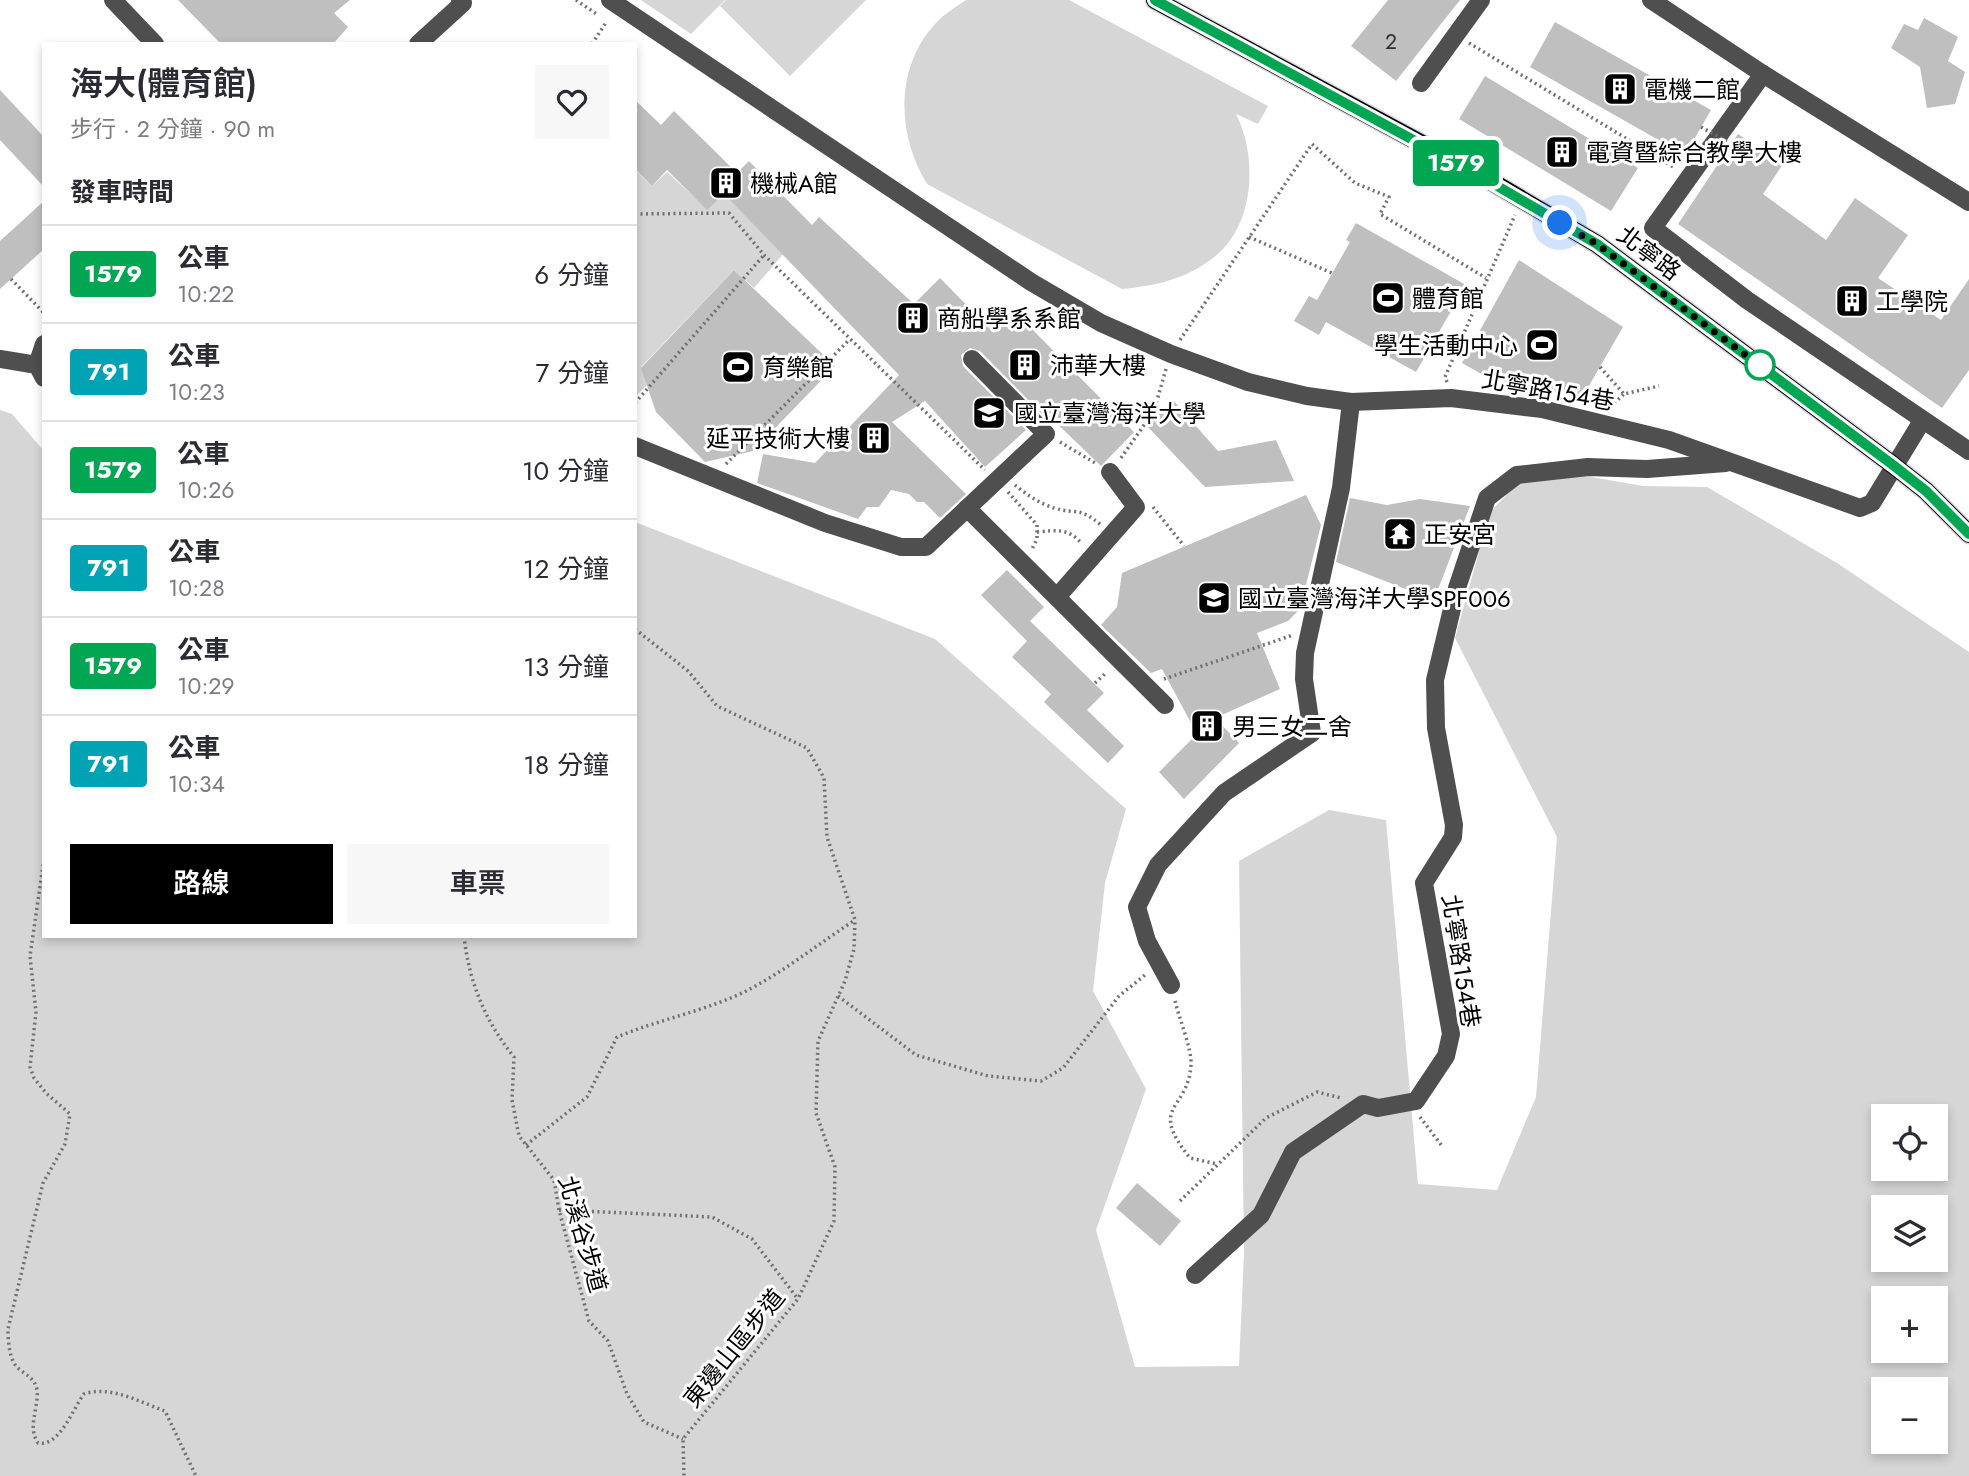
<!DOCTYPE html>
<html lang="zh-TW">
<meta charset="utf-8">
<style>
:root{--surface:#fff;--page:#f7f7f7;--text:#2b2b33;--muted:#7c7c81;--line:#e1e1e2;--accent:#000}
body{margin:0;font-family:Jost,"Noto Sans TC",sans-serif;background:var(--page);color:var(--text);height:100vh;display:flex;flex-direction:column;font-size:26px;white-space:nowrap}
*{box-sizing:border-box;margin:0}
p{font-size:23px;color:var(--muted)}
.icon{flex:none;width:38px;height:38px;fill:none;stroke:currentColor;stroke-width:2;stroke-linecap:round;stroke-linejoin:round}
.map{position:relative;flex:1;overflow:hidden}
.drawer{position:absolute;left:42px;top:42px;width:595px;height:896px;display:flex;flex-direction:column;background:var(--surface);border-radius:0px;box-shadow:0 4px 10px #0003}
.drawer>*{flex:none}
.badge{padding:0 14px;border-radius:5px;font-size:24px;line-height:46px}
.tools{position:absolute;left:1871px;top:1104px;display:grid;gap:14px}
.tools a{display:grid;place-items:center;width:77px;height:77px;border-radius:0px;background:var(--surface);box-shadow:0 4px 10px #0003;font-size:35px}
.you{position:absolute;width:35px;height:35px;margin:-18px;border:5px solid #fff;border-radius:50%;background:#1a73e8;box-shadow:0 0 0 10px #1a73e833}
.map>.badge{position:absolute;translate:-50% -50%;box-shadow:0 0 0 4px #fff}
h2{padding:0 28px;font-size:26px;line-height:63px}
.round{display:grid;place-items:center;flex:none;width:74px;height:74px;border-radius:0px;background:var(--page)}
.head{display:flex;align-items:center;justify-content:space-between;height:119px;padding:0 28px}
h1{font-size:33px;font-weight:600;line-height:52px}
.cta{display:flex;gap:14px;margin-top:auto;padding:14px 28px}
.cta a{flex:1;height:80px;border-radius:0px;background:var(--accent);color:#fff;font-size:28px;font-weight:600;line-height:80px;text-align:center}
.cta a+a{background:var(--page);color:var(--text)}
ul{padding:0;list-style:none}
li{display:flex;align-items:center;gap:21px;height:98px;padding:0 28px;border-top:2px solid var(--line)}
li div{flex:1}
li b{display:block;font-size:26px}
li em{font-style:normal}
li .badge{min-width:77px;font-weight:700;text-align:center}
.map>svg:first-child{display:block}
</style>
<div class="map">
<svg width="1969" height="1476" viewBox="0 0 1969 1476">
<rect width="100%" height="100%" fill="#fff"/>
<g fill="#d6d6d6" fill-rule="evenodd">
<polygon points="641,0 725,0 691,34"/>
<polygon points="726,0 866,0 790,76 720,6"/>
<path d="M966,0H1069L1268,106L1258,124L1236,114C1258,157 1255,226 1213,258C1186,279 1155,286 1122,289L927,184C897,136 894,67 936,23C944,14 956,7 966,0Z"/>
<polygon points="635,170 652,186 667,172 706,208 724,194 784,253 754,288 734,270 641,367 647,385 635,397"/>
<path d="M0,410L12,414L44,451V936H635V522L935,639L1126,809L1105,883L1093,991L1146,1089L1096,1230L1135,1367L1239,1366L1244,1254L1239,861L1329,810L1386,820L1418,1184L1497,1190L1536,1097L1557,837L1455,638L1490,512L1521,480L1562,472L1643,486L1707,487L1837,563L1969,652V1476H0ZM1883,1116H1936V1169H1883ZM1883,1208H1936V1260H1883ZM1883,1298H1936V1351H1883ZM1883,1390H1936V1442H1883Z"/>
</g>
<g fill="#bfbfbf">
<polygon points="178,0 350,0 334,13 348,27 333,44 221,44"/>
<polygon points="1388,0 1460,0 1396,81 1351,46"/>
<polygon points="1924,18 1958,37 1948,61 1965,72 1955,104 1927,108 1920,67 1891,48 1904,24 1918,30"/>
<polygon points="1555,22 1711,110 1685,155 1530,67"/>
<polygon points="1485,76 1638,168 1611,211 1459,119"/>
<polygon points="0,90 44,137 44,187 0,140"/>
<polygon points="635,100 661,125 674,111 737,173 749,161 812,225 819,217 914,304 940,278 994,333 1015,312 1134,432 1101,466 1045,412 1042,414 980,351 970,348 961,355 963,366 1026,430 985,467 925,401 892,422 966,494 940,518 924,502 917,502 909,494 891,490 879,507 867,507 858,519 757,483 763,454 815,463 899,375 724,194 707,210 667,170 652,186 635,169"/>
<polygon points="1738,134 1783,164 1763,194 1826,240 1855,198 1908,235 1878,278 1941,320 1969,279 1969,370 1942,408 1678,224"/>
<polygon points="44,201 44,249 0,289 0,241"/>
<polygon points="1356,223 1466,285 1416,372 1326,322 1319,335 1294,321 1309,296 1317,300 1350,242 1346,240"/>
<polygon points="1519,260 1623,327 1583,396 1499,384 1462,363"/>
<polygon points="734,270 835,366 753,451 705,462 656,412 641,368"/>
<polygon points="1172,399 1218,451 1276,440 1294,481 1205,487 1148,427"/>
<polygon points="1306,495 1321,525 1300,609 1288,621 1257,633 1280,689 1215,718 1239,743 1184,799 1159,772 1197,734 1162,669 1151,673 1101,625 1117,607 1122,573"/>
<polygon points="1350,498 1387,505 1420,499 1470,506 1434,600 1336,562"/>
<polygon points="1007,570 1044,607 1030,621 1104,693 1087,710 1124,746 1108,763 1044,702 1051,694 1012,657 1027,641 981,595"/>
<polygon points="1137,1183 1181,1221 1160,1246 1116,1208"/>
</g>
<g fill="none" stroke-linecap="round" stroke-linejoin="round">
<defs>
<polyline id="major" points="1155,0 1487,179 1597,244 1893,465 1926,491 1969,534"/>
</defs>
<use href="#major" stroke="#dbdbdb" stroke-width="21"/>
<g stroke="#717171" stroke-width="3.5" stroke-dasharray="2 3.5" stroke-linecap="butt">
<polyline points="576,0 598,15"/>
<polyline points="1469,43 1675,168"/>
<polyline points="592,44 607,21"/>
<polyline points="635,214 729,213 764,255 985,470"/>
<polyline points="1249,237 1332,273"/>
<polyline points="11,279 44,313"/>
<polyline points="1180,340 1312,144 1355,183 1389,197 1380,214 1486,278"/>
<polyline points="1600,367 1624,394 1659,386"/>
<polyline points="1447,382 1445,377 1515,215"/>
<polyline points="635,403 764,255"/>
<polyline points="1610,407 1624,394"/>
<polyline points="1060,442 1095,463"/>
<polyline points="1121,458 1154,411 1166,369"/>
<polyline points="726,464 850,339"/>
<path d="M1015,485C1026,494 1040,504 1054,508C1078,515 1078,506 1101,525"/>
<polyline points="1008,492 1037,525 1037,539 1032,549"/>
<polyline points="1153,507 1184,546"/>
<path d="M1037,532C1056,530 1069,528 1082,544"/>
<polyline points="635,629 688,671 717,706 807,748 824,778 827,837 855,920 854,949 845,981 818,1041 816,1113 835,1167 834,1221 798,1299 683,1439 684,1476"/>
<polyline points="1164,679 1293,635"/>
<polyline points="1095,683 1107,672"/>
<path d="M44,859L30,956L36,1012L30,1067L34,1078L46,1093L70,1114L65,1144L43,1183L8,1329C8,1340 9,1357 16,1366C23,1374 35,1377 37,1390C39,1408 27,1427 38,1443C60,1447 73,1408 84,1394C110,1385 140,1402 165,1411L196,1476"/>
<path d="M464,936C469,982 485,1021 514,1057L512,1100L519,1136L554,1180L559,1210L589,1321L608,1341L627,1394L644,1422L683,1439"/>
<polyline points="838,996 916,1055 988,1076 1041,1081 1063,1068 1119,996 1145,975"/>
<path d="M1175,1001C1179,1018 1192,1049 1191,1065C1188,1112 1147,1104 1190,1158L1217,1164"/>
<polyline points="1420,1117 1442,1146"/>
<path d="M526,1145L587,1097L617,1037C658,1020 700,1012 740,994C780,975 818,944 855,920"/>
<polyline points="1180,1201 1266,1118 1317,1092 1341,1098"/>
<polyline points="559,1210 712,1217 752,1239 798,1299"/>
</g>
<g stroke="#4f4f4f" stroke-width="18">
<polyline points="113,0 155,44"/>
<polyline points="610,0 1031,282 1101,323 1171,354 1248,382 1307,396 1351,402 1451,398 1542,409 1669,440 1860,508 1872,503 1922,421"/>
<polyline points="1651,0 1763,74 1969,202"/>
<polyline points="418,44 463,3 460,0"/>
<polyline points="1763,74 1653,228 1747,300 1969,451"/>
<polyline points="1421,83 1481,0"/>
<polyline points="0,359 37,365 44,378"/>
<polyline points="37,365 44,344"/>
<polyline points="635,446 825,523 901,547 926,547 1046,434 972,359"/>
<polyline points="967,508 1165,705"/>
<polyline points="1057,597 1136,507 1110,472"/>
<polyline points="1171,985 1147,941 1137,907 1158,865 1224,793 1312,733 1304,679 1305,653 1341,488 1351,402"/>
<polyline points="1195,1275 1261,1215 1293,1152 1363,1104 1378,1108 1416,1101 1446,1056 1451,1034 1424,883 1453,837 1454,825 1436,728 1435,680 1457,588 1487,498 1517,475 1588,467 1647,469 1726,463"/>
</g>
<use href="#major" stroke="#000" stroke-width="18"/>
<polyline stroke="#717171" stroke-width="3.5" stroke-dasharray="2 3.5" stroke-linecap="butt" points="1701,127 1732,144"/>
</g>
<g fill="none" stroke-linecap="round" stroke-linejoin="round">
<defs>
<polyline id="line" points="1155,0 1487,180 1597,244 1893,465 1926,491 1969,534"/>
</defs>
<use href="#line" stroke="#fff" stroke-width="16"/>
<use href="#line" stroke="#00a651" stroke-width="10"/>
<polyline stroke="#000" stroke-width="7" stroke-dasharray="0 12.6" points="1560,223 1597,244 1763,368 1760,365"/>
</g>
<defs>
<symbol id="building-square" viewBox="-11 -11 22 22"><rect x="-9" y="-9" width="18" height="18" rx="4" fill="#000" stroke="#fff"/><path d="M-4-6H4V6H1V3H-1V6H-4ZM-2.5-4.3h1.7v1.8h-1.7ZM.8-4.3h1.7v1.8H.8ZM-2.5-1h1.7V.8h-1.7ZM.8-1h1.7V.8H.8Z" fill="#fff"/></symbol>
<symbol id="stadium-square" viewBox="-11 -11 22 22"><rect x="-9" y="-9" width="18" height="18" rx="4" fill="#000" stroke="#fff"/><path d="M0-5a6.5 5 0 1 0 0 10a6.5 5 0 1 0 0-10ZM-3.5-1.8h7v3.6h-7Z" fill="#fff"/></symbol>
<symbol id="university-square" viewBox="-11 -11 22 22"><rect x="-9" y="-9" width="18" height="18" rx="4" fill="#000" stroke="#fff"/><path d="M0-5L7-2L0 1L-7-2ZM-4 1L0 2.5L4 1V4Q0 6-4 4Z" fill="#fff"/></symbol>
<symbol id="temple-square" viewBox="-11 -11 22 22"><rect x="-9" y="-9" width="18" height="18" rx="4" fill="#000" stroke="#fff"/><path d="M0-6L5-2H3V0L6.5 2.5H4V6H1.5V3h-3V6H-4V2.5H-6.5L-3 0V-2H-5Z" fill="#fff"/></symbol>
</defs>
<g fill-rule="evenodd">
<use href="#building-square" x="1601" y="70" width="38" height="38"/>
<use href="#building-square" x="1543" y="133" width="38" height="38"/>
<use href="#building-square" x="707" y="164" width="38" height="38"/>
<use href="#stadium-square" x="1369" y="279" width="38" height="38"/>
<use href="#building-square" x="1833" y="282" width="38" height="38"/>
<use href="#building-square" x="894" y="299" width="38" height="38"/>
<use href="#stadium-square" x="1523" y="326" width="38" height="38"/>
<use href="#building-square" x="1006" y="346" width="38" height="38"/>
<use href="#stadium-square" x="719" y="348" width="38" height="38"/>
<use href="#university-square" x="970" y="394" width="38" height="38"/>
<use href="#building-square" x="855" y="419" width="38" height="38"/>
<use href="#temple-square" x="1381" y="515" width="38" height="38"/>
<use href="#university-square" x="1195" y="579" width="38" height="38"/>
<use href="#building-square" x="1188" y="707" width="38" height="38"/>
</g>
<circle fill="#fff" stroke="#00a651" stroke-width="3.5" cx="1760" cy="365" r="14"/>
<g text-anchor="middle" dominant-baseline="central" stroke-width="6" stroke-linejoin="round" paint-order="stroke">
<g font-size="21" fill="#303030">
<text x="1391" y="42">2</text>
</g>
<g font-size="24" fill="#000" stroke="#fff" text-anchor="start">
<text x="1644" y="89">電機二館</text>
<text x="1586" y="152">電資暨綜合教學大樓</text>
<text x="750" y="183">機械A館</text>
<text x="1412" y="298">體育館</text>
<text x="1876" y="301">工學院</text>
<text x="937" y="318">商船學系系館</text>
<text x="1518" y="345" text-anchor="end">學生活動中心</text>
<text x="1050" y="365">沛華大樓</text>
<text x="762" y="367">育樂館</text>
<text x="1014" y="413">國立臺灣海洋大學</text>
<text x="850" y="438" text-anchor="end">延平技術大樓</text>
<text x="1424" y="534">正安宮</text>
<text x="1238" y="598">國立臺灣海洋大學SPF006</text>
<text x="1232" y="726">男三女二舍</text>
</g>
<g font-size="24" fill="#000" stroke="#fff">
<text transform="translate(1649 253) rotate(37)">北寧路</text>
<text transform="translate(1548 390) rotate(10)">北寧路154巷</text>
<text transform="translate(1461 961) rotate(81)">北寧路154巷</text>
<text transform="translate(583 1234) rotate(74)">北溪谷步道</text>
<text transform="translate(734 1348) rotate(-51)">東邊山區步道</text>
</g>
</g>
</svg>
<div class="tools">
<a><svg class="icon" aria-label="locate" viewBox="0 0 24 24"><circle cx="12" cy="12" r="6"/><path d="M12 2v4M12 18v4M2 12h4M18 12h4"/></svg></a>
<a><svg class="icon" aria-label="layers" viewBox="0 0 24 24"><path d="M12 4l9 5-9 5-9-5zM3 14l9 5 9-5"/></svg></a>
<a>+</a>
<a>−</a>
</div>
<div class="you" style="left:1560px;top:223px"></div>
<b class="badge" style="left:1456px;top:163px;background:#00a651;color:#fff">1579</b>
<section class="drawer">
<div class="head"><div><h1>海大(體育館)</h1><p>步行 · 2 分鐘 · 90 m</p></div><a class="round"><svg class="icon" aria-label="heart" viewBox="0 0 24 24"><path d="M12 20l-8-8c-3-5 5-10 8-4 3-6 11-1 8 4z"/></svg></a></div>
<h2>發車時間</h2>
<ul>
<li><span class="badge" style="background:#00a651;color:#fff">1579</span><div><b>公車</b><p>10:22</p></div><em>6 分鐘</em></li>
<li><span class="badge" style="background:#00a3b4;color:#fff">791</span><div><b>公車</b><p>10:23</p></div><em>7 分鐘</em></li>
<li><span class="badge" style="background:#00a651;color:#fff">1579</span><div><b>公車</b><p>10:26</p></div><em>10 分鐘</em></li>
<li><span class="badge" style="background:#00a3b4;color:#fff">791</span><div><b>公車</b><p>10:28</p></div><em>12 分鐘</em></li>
<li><span class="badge" style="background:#00a651;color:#fff">1579</span><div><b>公車</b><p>10:29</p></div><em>13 分鐘</em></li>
<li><span class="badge" style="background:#00a3b4;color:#fff">791</span><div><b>公車</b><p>10:34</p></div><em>18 分鐘</em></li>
</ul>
<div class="cta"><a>路線</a><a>車票</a></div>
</section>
</div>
